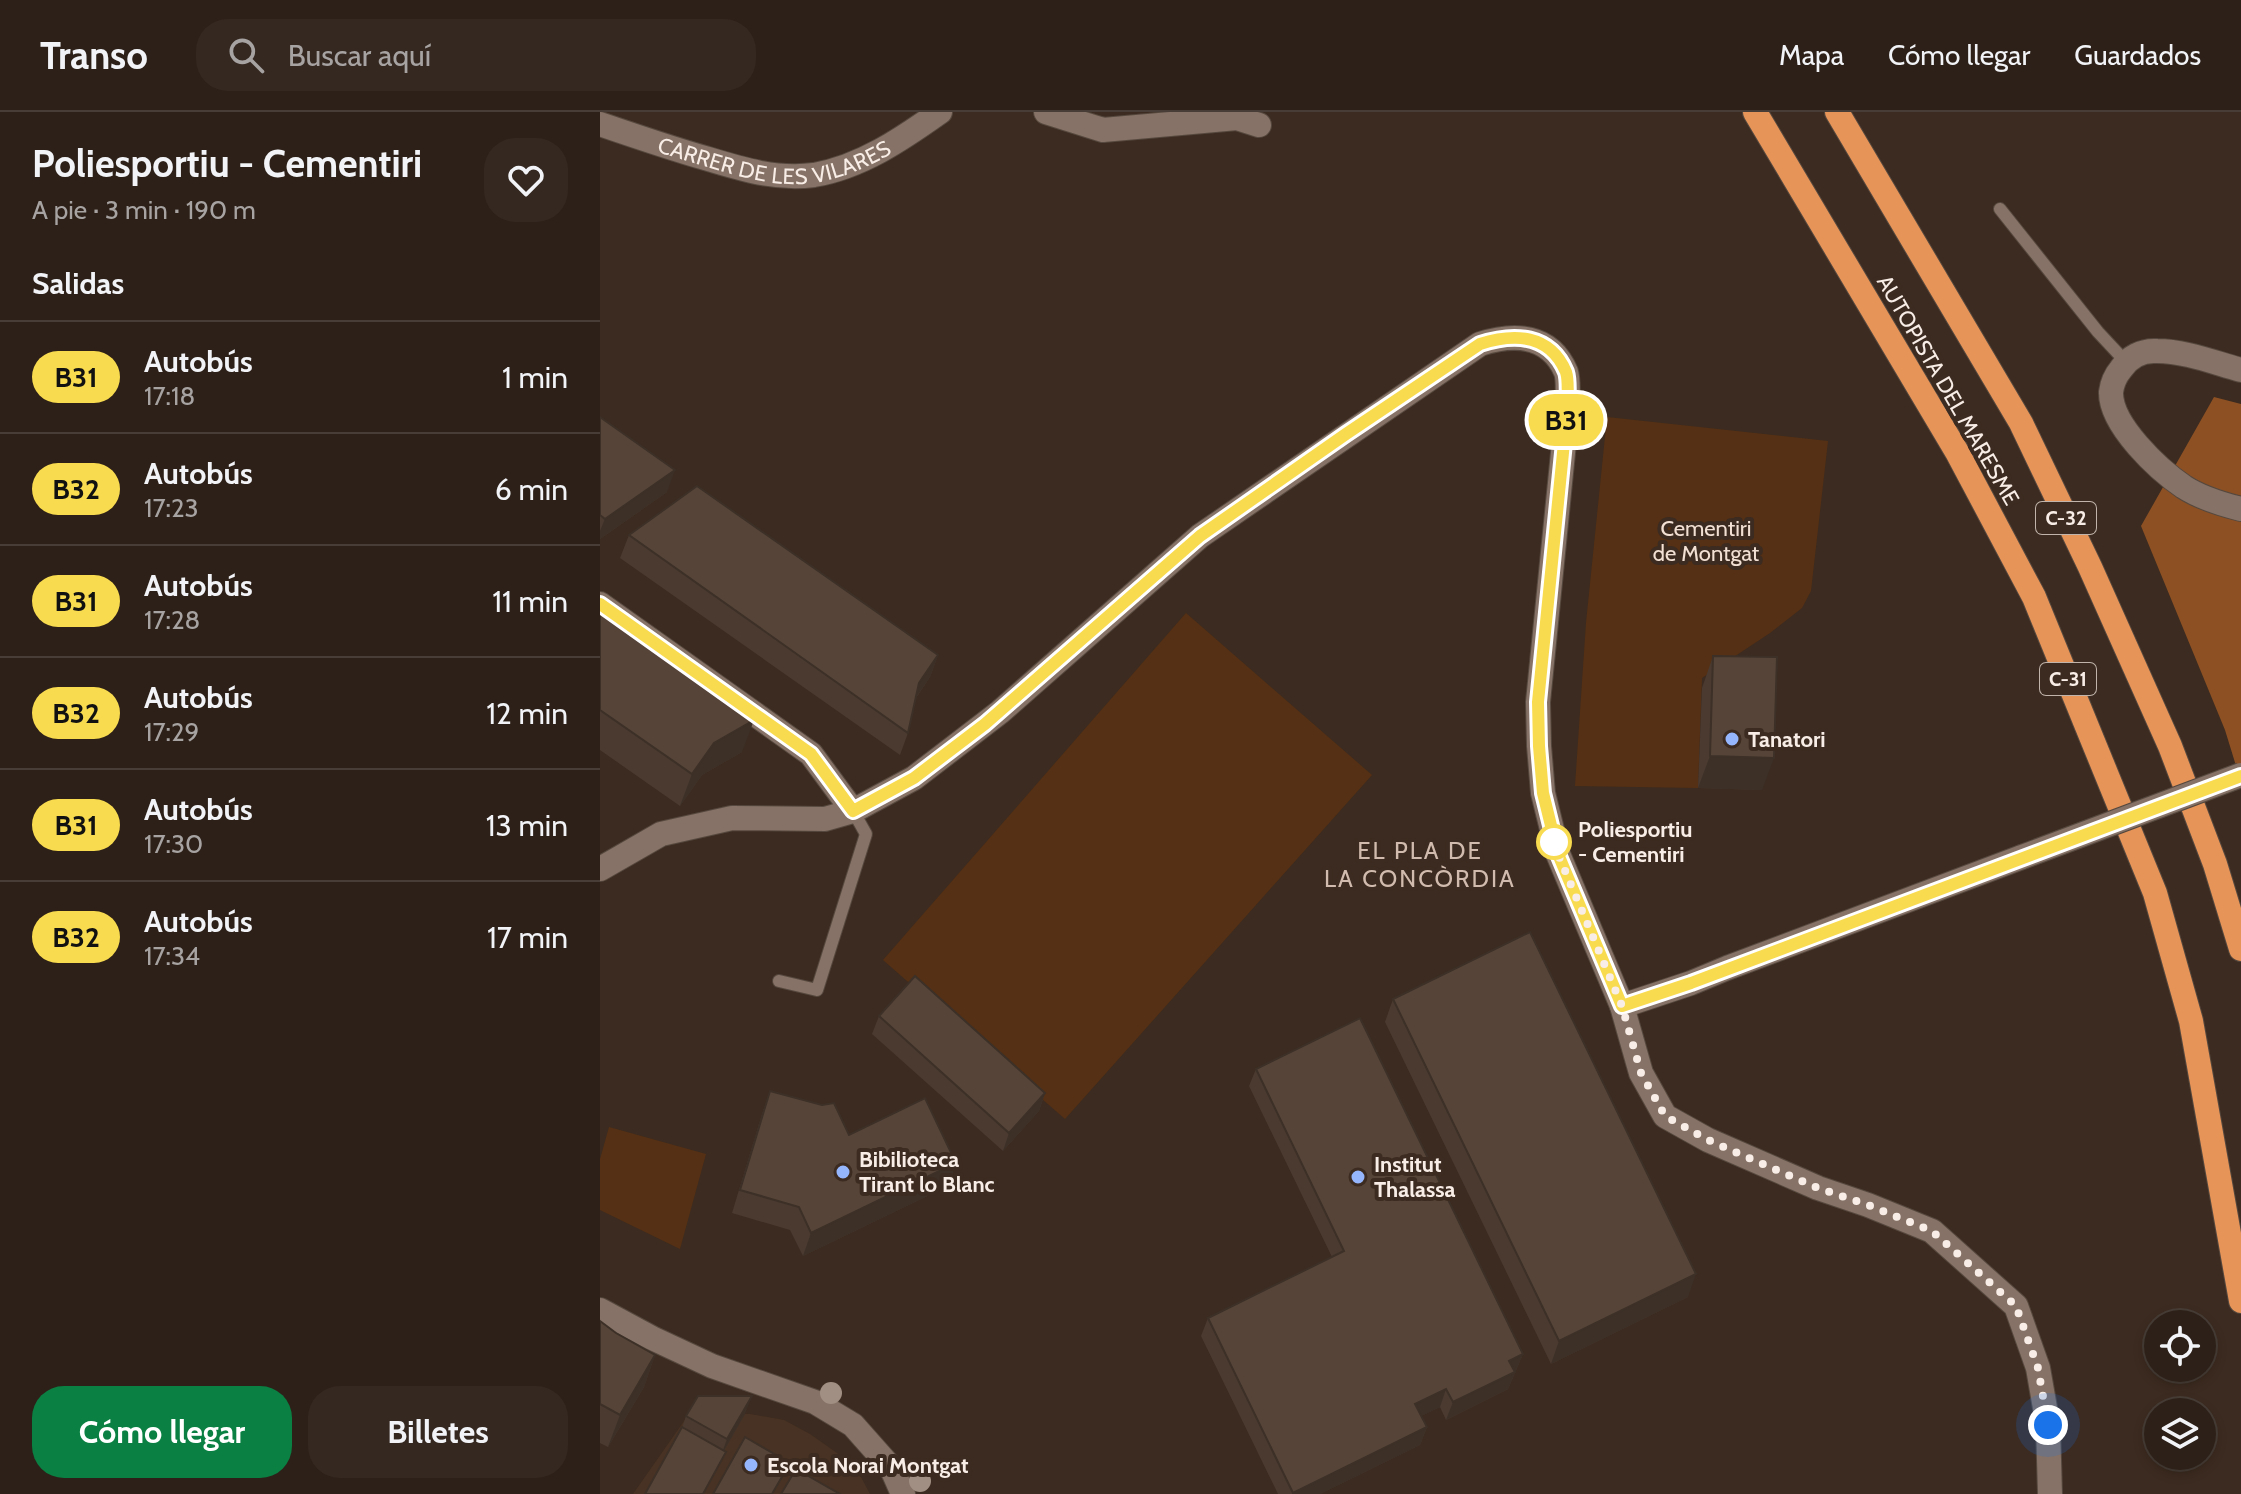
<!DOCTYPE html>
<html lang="es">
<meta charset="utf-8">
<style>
:root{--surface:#2d2018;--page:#352821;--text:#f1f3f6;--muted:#a7a3a2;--line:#483e37;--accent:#0b8043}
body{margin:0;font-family:Cabin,sans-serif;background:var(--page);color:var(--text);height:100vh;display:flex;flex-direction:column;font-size:30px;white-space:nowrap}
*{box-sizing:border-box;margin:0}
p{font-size:26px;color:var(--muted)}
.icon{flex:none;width:44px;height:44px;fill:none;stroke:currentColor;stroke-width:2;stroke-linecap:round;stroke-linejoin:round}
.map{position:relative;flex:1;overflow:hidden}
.panel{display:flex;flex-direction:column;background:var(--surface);width:600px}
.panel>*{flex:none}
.badge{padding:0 16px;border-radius:26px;font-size:28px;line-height:52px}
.controls{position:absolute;left:1544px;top:1198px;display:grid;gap:16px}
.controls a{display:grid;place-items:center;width:72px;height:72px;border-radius:50%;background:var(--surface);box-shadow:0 4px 12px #0003,0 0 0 2px var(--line);font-size:40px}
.you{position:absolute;width:40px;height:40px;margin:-20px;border:6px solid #fff;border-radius:50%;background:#1a73e8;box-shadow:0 0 0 12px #1a73e833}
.map>.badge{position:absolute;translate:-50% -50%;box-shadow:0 0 0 4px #fff}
h2{padding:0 32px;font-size:30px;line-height:72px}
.round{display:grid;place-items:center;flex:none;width:84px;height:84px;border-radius:32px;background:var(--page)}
.summary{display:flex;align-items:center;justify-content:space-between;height:136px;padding:0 32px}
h1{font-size:38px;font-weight:800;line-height:60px}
.action{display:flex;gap:16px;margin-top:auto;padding:16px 32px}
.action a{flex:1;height:92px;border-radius:32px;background:var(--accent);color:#fff;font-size:32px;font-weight:800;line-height:92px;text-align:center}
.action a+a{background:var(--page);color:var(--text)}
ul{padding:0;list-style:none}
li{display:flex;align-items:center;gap:24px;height:112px;padding:0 32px;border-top:2px solid var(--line)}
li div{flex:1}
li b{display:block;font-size:30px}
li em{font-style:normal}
li .badge{min-width:88px;font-weight:700;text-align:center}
header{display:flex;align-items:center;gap:48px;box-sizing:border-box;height:112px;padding:0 40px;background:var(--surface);border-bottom:2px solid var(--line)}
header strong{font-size:38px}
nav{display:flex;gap:44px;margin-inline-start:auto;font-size:28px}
.search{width:560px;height:72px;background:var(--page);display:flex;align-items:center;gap:20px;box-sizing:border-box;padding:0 28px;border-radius:32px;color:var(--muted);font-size:30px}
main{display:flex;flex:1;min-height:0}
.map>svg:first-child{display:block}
</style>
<header>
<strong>Transo</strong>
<div class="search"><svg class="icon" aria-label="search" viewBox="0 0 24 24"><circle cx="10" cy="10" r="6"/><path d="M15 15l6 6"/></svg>Buscar aquí</div>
<nav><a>Mapa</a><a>Cómo llegar</a><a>Guardados</a></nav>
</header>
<main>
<section class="panel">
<div class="summary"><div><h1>Poliesportiu - Cementiri</h1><p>A pie · 3 min · 190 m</p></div><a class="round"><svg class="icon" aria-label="heart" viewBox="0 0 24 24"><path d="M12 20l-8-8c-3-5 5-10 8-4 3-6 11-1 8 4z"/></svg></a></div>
<h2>Salidas</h2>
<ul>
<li><span class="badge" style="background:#f9db4f;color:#111">B31</span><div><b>Autobús</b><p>17:18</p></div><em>1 min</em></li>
<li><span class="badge" style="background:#f9db4f;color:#111">B32</span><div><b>Autobús</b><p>17:23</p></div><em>6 min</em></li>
<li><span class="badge" style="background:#f9db4f;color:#111">B31</span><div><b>Autobús</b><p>17:28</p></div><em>11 min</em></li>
<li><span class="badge" style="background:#f9db4f;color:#111">B32</span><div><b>Autobús</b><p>17:29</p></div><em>12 min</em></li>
<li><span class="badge" style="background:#f9db4f;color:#111">B31</span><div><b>Autobús</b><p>17:30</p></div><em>13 min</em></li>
<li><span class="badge" style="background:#f9db4f;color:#111">B32</span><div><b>Autobús</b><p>17:34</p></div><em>17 min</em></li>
</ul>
<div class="action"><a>Cómo llegar</a><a>Billetes</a></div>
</section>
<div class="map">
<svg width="1641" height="1382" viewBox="0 0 1641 1382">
<rect width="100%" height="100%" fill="#3c2b20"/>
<polygon fill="#483223" points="115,1301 150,1302 184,1308 210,1322 237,1341 261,1365 270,1382 33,1382 89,1302"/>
<g fill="#553014">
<polygon points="1007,305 1228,329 1211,479 1202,496 1170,521 1102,566 1098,676 975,674 986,511"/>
<polygon points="586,501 772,663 465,1007 283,848"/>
<polygon points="9,1015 106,1042 80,1137 0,1098 0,1047"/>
</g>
<polygon fill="#8c5023" points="1614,285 1641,292 1641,670 1625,618 1541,414"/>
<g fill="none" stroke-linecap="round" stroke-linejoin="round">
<defs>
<g id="lane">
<polyline points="1400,97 1498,220 1526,250"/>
<polyline points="179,869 217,878 266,722 253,699"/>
</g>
<g id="street">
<polyline points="446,0 503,18 637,6 659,13"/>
<path id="s1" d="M0,12C35,24 70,36 105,46C141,57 176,68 214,63C261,55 302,27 340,0"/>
<path d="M1641,258C1615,251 1585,239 1557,239C1542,238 1529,245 1521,257C1516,263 1512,272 1511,280C1510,313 1559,358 1584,375C1601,386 1621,392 1641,397"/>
<polyline points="0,492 211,642 253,699"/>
<path d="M0,757L61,722L132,706L225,707L253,699L314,666L400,600L600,424L880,232C914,221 950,222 966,260C969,269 967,282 968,291L938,590L939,634L943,681L958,742L1022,894L1041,961L1065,1004L1108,1028L1218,1076L1268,1093L1332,1119L1416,1194L1438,1256L1448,1313L1450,1382"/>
<polyline points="1022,894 1091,871 1127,856 1422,745"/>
<polyline points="0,1198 52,1226 112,1254 215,1290 253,1313 292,1357 303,1382"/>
</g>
<g id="highway">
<polyline points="1155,0 1357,340 1434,485 1555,781 1591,909 1641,1189"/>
<polyline points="1237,0 1421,311 1490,455 1570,634 1615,752 1641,837"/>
</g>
</defs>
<use href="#lane" stroke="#56483e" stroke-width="14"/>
<use href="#street" stroke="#56483e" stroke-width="26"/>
<use href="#highway" stroke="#56483e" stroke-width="26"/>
<use href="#lane" stroke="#867266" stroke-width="12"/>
<use href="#street" stroke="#867266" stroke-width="24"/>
<use href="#highway" stroke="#e79458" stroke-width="24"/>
<defs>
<polyline id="street-bridge" points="1422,745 1641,663"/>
</defs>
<use href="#street-bridge" stroke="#56483e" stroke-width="26" stroke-linecap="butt"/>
<use href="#street-bridge" stroke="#867266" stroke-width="24"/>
</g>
<g fill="#a18f83">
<circle cx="231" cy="1281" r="11"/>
<circle cx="320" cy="1369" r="11"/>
</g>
<g fill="#4a3a30">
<polygon points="0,305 67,380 0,427"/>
<polygon points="29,423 338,543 330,565 316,586 308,621 300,643 20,446"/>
<polygon points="0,501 142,640 102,663 80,694 0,638"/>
<polygon points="1113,544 1162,678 1098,676 1102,576"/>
<polygon points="793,887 1088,1185 951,1252 785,910"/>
<polygon points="279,904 445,981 439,999 403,1039 272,922"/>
<polygon points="656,957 923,1242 908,1277 846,1308 840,1295 821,1304 827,1315 820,1333 720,1382 678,1382 601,1224 608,1206 732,1145 649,974"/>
<polygon points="170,979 249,1023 356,1051 348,1074 203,1144 190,1118 132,1101 162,1002"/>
<polygon points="0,1209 16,1221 55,1243 44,1275 8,1335 0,1331"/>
<polygon points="145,1302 124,1339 126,1340 124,1346 82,1316 86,1304"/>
</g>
<g fill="#3c3027">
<polygon points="75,358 67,380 0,427 0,419 5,407"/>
<polygon points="338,543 330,565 310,594 319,571"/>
<polygon points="154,608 142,640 102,663 80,694 92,662 114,631"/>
<polygon points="1110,644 1174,646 1162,678 1098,676"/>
<polygon points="445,981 439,999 403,1039 409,1021"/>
<polygon points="356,1051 348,1074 203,1144 211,1121"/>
<polygon points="1096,1162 1088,1185 951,1252 959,1229"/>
<polygon points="923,1242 908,1277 846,1308 853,1290 909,1249"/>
<polygon points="55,1243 44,1275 8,1335 20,1303"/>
<polygon points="846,1277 840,1295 809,1310 815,1292"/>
<polygon points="152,1284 145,1302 121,1344 127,1327"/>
<polygon points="827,1315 820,1333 720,1382 693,1382"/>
</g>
<g fill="#564438" stroke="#3c3027" stroke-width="2">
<polygon points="0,305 75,358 5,407 0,403"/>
<polygon points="97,374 338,543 319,571 308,621 29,423"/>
<polygon points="0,501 154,608 114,631 92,662 0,598"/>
<polygon points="1113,544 1177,545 1174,646 1110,644"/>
<polygon points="930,820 1096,1162 959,1229 793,887"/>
<polygon points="315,864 445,981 409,1021 279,904"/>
<polygon points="760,906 923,1242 909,1249 915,1260 853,1290 846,1277 815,1292 827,1315 693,1381 608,1206 744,1139 656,957"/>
<polygon points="170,979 222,993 234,991 249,1023 325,986 356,1051 211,1121 199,1095 140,1078"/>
<polygon points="0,1209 16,1221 55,1243 20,1303 0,1292"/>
<polygon points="98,1284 152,1284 127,1327 86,1304"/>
<polygon points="82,1315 126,1340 103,1382 45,1382"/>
<polygon points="145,1325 190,1351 172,1382 113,1382"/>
<polygon points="196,1357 240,1382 181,1382"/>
</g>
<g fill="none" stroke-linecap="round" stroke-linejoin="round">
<defs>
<path id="line" d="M0,492L211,642L253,699L314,666L385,612L600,424L746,322L880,232C914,221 950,222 966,260C969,269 967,282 968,291L938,590L939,634L943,681L958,742L1022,894L1091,871L1641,664"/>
</defs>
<use href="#line" stroke="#fff" stroke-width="18"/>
<use href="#line" stroke="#f9db4f" stroke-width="12"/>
<polyline stroke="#f9eee7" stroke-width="8" stroke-dasharray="0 14.4" points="954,730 953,724 958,742 1022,894 1041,961 1065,1004 1108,1028 1218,1076 1268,1093 1332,1119 1416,1194 1438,1256 1448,1313"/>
</g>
<g fill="#95b6fd" stroke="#3c2b20" stroke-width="3">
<circle cx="1132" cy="627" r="8"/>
<circle cx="243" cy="1060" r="8"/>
<circle cx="758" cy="1065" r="8"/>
<circle cx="151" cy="1353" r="8"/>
</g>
<circle fill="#fff" stroke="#f9db4f" stroke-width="4" cx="954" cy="730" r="16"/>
<g text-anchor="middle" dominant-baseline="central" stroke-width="8" stroke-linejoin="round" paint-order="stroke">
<g fill="#3c2b20" stroke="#c0b4ab" stroke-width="2">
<rect x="1436" y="390" width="60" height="32" rx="6"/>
<rect x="1440" y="551" width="56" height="32" rx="6"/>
</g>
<g font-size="20" font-weight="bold" fill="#f9eee7">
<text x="1466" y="406">C-32</text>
<text x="1468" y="567">C-31</text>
</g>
<g font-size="22" fill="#f9eee7" stroke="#3c2b20">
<text stroke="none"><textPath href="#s1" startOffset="182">CARRER DE LES VILARES</textPath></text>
<text transform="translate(1348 278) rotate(60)">AUTOPISTA DEL MARESME</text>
</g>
<g font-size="22" fill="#f3e0d4" stroke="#3c2b20">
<text x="1106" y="416">Cementiri<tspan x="1106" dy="25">de Montgat</tspan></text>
</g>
<g font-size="22" font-weight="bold" fill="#f9eee7" stroke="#3c2b20" text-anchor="start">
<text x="1148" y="627">Tanatori</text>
<text x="259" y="1047">Bibilioteca<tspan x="259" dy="25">Tirant lo Blanc</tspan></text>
<text x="774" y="1052">Institut<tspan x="774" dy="25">Thalassa</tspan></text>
<text x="167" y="1353">Escola Norai Montgat</text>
</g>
<g font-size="22" font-weight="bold" fill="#f9eee7" stroke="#3c2b20" text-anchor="start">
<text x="978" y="717">Poliesportiu<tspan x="978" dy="25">- Cementiri</tspan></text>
</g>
<g font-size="24" letter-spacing="2" fill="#d1bbae" stroke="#3c2b20">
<text x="820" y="738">EL PLA DE<tspan x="820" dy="28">LA CONCÒRDIA</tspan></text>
</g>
</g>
</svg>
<div class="controls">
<a><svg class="icon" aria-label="locate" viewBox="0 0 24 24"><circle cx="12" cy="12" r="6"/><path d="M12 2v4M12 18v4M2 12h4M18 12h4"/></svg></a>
<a><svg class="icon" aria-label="layers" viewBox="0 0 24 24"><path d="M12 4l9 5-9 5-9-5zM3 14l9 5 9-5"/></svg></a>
</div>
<div class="you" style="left:1448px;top:1313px"></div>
<b class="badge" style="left:966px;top:308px;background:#f9db4f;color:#111">B31</b>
</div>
</main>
